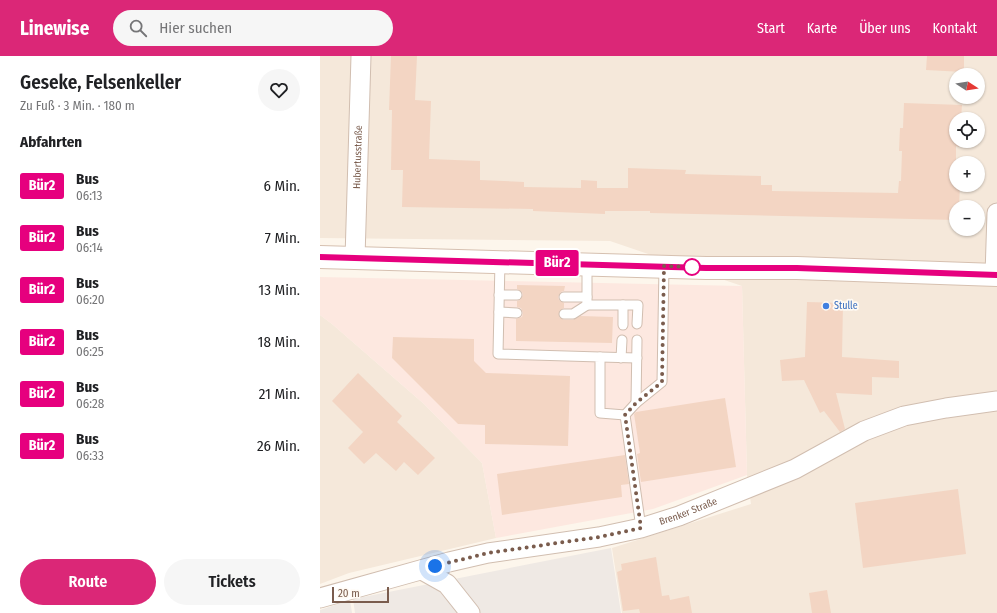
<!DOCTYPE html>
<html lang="de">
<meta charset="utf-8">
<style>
:root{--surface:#fff;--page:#f6f6f6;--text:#202124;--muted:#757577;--accent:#db2777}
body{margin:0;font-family:"Fira Sans Condensed",sans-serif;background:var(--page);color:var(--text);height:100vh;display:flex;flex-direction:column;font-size:15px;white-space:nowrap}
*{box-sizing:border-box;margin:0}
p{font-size:13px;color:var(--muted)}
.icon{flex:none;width:22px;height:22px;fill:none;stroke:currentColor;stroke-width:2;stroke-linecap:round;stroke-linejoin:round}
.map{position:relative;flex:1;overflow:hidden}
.drawer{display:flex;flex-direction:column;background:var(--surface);width:320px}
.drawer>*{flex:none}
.badge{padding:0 8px;border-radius:3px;font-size:14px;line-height:26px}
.needle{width:26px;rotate:102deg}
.tools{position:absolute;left:629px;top:12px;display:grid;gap:8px}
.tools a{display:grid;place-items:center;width:36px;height:36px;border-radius:50%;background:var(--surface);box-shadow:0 1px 3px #0004;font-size:20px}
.scale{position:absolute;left:12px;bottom:10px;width:57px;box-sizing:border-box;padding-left:4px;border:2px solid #7a5c4d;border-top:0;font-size:11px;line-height:14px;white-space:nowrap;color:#7a5c4d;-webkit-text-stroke:3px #fffaf3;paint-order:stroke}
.you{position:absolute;width:20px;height:20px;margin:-10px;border:3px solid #fff;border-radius:50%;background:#1a73e8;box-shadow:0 0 0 6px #1a73e833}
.map>.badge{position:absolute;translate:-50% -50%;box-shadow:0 0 0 2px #fff}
h2{padding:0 20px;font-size:15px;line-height:36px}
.round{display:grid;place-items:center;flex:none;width:42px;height:42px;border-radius:21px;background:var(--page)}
.head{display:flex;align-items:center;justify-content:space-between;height:68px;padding:0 20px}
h1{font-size:19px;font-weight:600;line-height:30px}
.primary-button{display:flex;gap:8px;margin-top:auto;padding:8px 20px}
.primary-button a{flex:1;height:46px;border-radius:24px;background:var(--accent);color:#fff;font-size:16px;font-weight:600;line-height:46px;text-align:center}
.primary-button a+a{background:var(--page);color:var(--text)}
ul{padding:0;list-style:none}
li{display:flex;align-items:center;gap:12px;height:52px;padding:0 20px}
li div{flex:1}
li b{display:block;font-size:15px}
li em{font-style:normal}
li .badge{min-width:44px;font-weight:700;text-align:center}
header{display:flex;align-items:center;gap:24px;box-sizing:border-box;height:56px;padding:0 20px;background:var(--accent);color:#fff}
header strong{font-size:19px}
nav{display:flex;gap:22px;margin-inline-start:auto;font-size:14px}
.search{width:280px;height:36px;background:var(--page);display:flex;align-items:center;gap:10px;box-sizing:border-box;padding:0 14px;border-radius:22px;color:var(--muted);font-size:15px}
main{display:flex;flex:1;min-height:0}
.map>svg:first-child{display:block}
</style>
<header>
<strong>Linewise</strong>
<div class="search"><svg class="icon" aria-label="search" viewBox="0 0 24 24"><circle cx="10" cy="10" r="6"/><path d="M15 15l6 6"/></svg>Hier suchen</div>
<nav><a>Start</a><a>Karte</a><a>Über uns</a><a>Kontakt</a></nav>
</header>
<main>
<section class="drawer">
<div class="head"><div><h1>Geseke, Felsenkeller</h1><p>Zu Fuß · 3 Min. · 180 m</p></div><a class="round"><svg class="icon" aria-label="heart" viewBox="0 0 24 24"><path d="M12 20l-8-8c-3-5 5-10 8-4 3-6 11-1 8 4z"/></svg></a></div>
<h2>Abfahrten</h2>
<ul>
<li><span class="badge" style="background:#e6007e;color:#fff">Bür2</span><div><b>Bus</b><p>06:13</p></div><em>6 Min.</em></li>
<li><span class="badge" style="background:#e6007e;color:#fff">Bür2</span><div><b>Bus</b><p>06:14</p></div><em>7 Min.</em></li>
<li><span class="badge" style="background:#e6007e;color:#fff">Bür2</span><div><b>Bus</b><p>06:20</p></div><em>13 Min.</em></li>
<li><span class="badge" style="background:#e6007e;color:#fff">Bür2</span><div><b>Bus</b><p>06:25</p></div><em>18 Min.</em></li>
<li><span class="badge" style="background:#e6007e;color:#fff">Bür2</span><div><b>Bus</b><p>06:28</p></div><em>21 Min.</em></li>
<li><span class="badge" style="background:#e6007e;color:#fff">Bür2</span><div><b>Bus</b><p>06:33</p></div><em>26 Min.</em></li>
</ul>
<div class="primary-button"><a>Route</a><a>Tickets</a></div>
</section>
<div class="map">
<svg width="677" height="557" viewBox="0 0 677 557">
<rect width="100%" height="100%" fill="#fdf6ec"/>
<g fill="#f5e8da" fill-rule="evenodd">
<path d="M0,0H677V557H302L292,492L431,448L427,419L422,230L290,185L0,182ZM636,19H658V41H636ZM636,63H658V85H636ZM636,107H658V129H636ZM636,151H658V173H636Z"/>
<polygon points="0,259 12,268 104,348 162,407 176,482 29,517 0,528"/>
</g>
<polygon fill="#fde8e0" points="0,221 422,230 427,419 333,453 176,482 162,407 104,348 12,268 0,259"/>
<g fill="#efe9e4">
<polygon points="291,492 301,557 35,557 33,543"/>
<polygon points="30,544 32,557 0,557 0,554"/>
</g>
<g fill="#f3d5c3">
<polygon points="71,0 97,0 95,44 111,45 109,103 160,105 160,124 204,126 204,131 261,132 261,124 277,125 277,132 308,132 308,112 366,114 365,118 441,120 441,129 452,129 452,135 578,137 579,125 581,125 582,95 579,95 580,72 583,72 584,47 642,49 641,63 636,63 636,85 640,85 639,91 636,90 636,129 640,129 639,151 636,151 636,164 330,157 330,155 285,155 285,158 213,155 213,153 82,151 83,114 71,114 72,54 69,54"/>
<polygon points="607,0 644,0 644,16 606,14"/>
<polygon points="197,229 245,230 244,235 241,236 238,241 239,244 244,247 244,252 239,255 239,261 244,264 253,264 260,260 293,261 292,287 196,285 196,263 202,261 203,257 201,252 197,251 197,245 200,244 203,239 202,236 197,233"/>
<polygon points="487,246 523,247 522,301 579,305 579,322 552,321 552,339 516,337 525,373 520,376 504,355 500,357 484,324 462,325 460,304 485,301"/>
<polygon points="73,281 154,283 154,305 166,317 250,320 248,390 165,388 165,369 138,368 72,302"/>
<polygon points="38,317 82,360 77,366 115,402 98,419 84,406 76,415 56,397 44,408 28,392 43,376 12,345"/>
<polygon points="405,342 416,411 321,426 317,398 320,397 314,358 316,356"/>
<polygon points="305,399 309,428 301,429 302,441 182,459 177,418"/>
<polygon points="638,433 646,498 543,512 535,447"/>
<polygon points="336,501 342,540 349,539 350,544 369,540 372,557 320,557 319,553 303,555 297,516 302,514 301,508"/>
<polygon points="507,534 511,557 492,557 489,537"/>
</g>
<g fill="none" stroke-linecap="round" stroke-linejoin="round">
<defs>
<g id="lane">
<polyline points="180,205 178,298 280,301 280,357 305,359"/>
<polyline points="267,208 267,249 318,249 317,268"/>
<polyline points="179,239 197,239"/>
<polyline points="244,241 267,241"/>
<polyline points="179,256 197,257"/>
<polyline points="244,258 253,258 267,249"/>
<polyline points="303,269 303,249"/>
<polyline points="280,301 317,302"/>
<polyline points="301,302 302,284"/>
<polyline points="316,347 317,284"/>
<polyline points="321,472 305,359 316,347 342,326 344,210"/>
</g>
<g id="street">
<path id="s1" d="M35,202L41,0"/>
<polyline points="675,219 677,157"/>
<polyline points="102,514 127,528 150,557"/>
<path id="s2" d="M0,542L129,506L168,497L279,481L321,472L359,460L475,413L544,375L584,360L626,352L677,345"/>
</g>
<polyline id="secondary" points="0,201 386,212 477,212 677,219"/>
</defs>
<use href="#lane" stroke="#d1beb0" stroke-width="11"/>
<use href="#street" stroke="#d1beb0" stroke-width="21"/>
<use href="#secondary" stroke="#d6c0b0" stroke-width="24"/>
<use href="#lane" stroke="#fff" stroke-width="9"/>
<use href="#street" stroke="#fff" stroke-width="19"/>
<use href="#secondary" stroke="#fff" stroke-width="22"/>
</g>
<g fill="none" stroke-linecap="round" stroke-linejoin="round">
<defs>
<polyline id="line" points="0,201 386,212 477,212 677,219"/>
</defs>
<use href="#line" stroke="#fff" stroke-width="9"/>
<use href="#line" stroke="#e6007e" stroke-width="6"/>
<polyline stroke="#7a5c4d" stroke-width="4" stroke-dasharray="0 7.2" points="115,510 168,497 279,481 321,472 305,359 316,347 342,326 344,210 372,211"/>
</g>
<circle fill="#fff" stroke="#e6007e" stroke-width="2" cx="372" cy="211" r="8"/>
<circle fill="#3f7fe0" stroke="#fffaf3" stroke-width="1.5" cx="506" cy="250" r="4"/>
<g text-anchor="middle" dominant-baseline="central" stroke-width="3.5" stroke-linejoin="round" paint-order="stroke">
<g font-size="10" fill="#7a5c4d" stroke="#fffaf3">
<text stroke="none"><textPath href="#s1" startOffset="101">Hubertusstraße</textPath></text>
<text stroke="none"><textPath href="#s2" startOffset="379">Brenker Straße</textPath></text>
</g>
<g font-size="10" fill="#366cbe" stroke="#fffaf3" text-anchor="start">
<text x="514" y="250">Stulle</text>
</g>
</g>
</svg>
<div class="tools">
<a><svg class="needle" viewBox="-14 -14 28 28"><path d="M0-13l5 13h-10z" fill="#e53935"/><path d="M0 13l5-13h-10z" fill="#757577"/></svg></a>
<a><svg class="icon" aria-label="locate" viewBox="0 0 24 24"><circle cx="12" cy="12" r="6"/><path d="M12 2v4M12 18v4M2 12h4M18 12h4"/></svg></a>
<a>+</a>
<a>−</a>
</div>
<div class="scale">20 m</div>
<div class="you" style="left:115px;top:510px"></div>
<b class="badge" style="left:237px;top:207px;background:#e6007e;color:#fff">Bür2</b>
</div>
</main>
